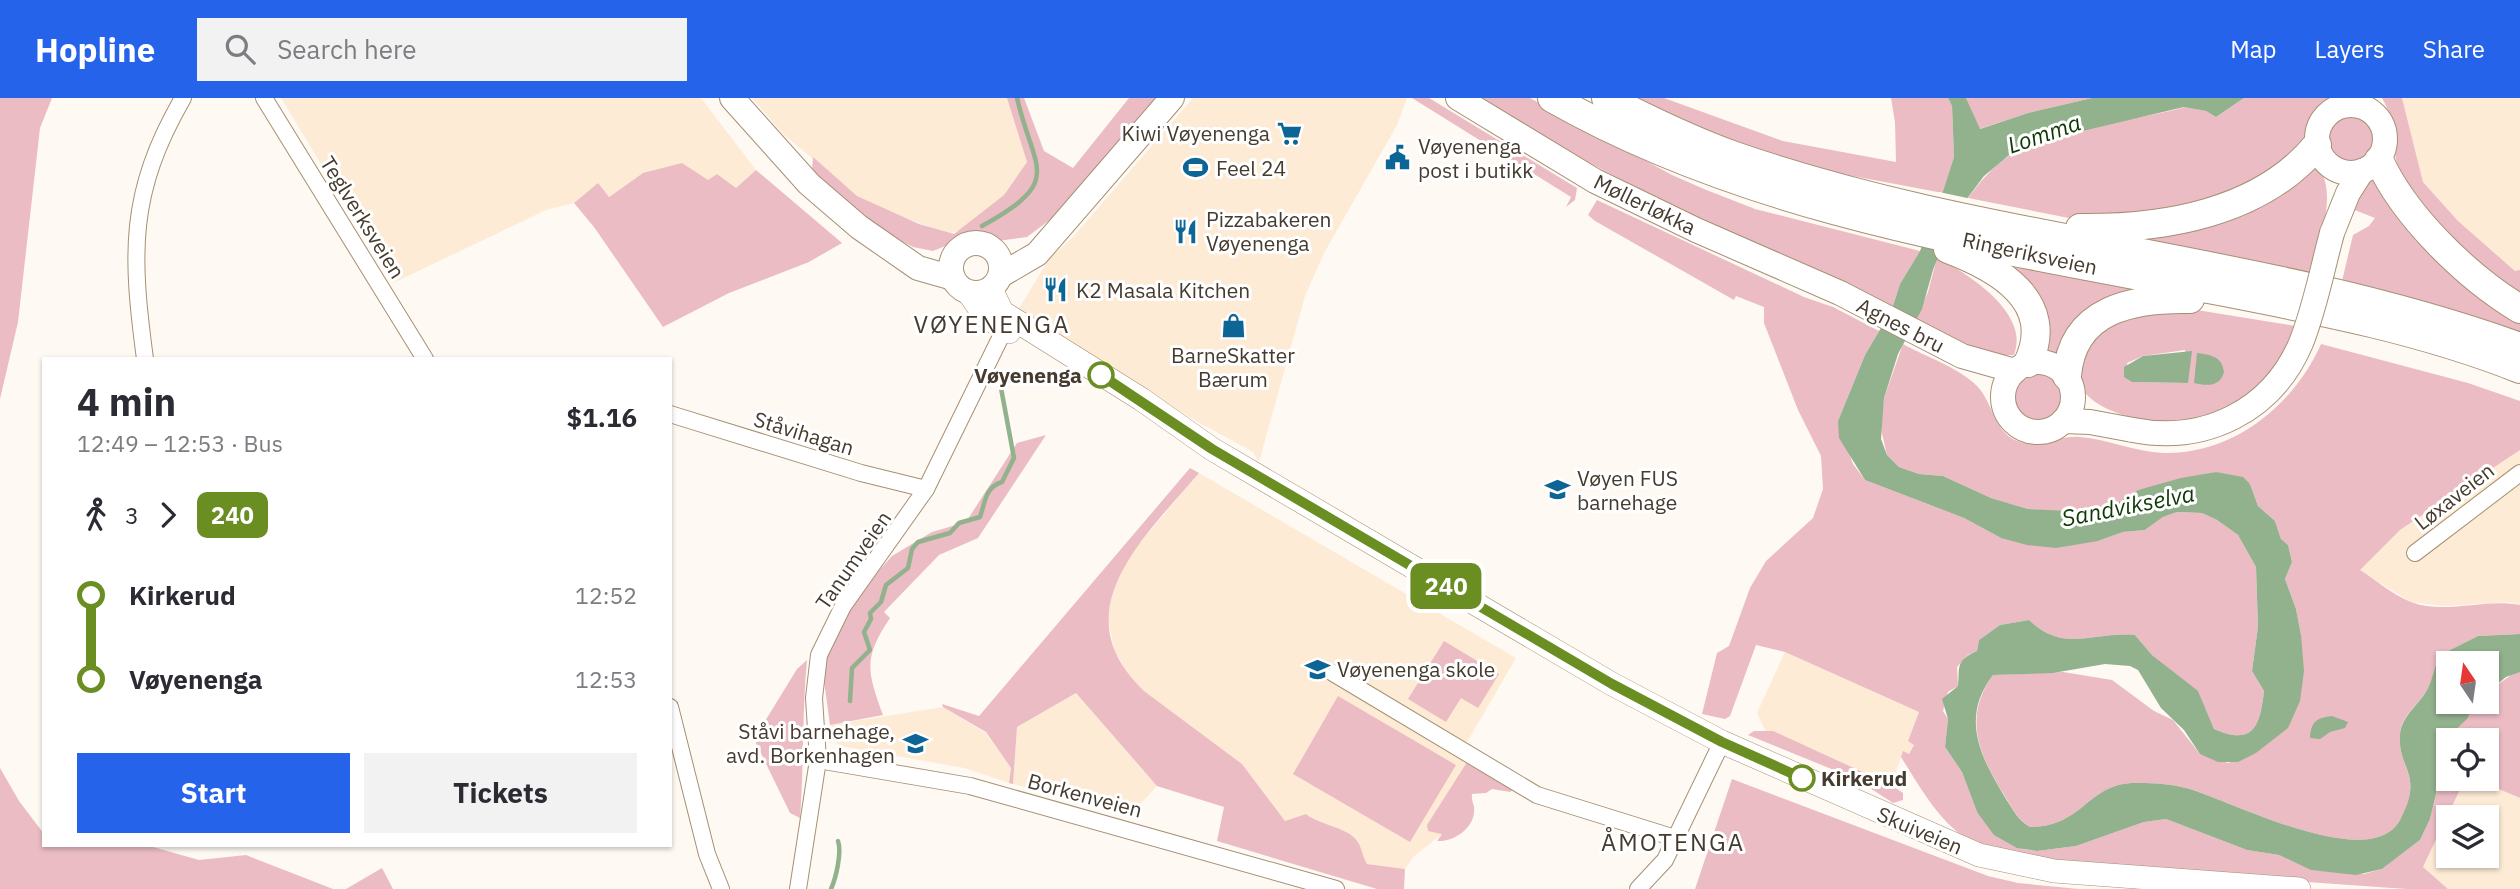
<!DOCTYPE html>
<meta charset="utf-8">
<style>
:root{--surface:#fff;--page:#f2f2f3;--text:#2b2b33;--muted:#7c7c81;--accent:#2563eb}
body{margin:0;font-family:"IBM Plex Sans",sans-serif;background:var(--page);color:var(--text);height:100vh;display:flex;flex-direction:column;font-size:26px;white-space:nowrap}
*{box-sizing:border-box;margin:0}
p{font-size:23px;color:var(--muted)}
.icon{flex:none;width:38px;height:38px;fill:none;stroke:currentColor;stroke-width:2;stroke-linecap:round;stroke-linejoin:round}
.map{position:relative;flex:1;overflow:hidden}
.drawer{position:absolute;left:42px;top:259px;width:630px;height:490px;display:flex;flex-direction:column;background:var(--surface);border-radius:0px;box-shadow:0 2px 5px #0004}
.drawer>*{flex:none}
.badge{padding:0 14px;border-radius:10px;font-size:24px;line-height:46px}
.needle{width:46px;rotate:347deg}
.buttons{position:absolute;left:2436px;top:553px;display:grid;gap:14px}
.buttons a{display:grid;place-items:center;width:63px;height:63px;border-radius:0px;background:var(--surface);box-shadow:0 2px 5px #0004;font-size:35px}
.map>.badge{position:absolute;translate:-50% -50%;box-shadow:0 0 0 4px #fff}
.legs{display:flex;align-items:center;gap:10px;height:77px;padding:0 35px;font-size:23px}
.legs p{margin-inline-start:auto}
.head{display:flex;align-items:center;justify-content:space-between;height:119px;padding:0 35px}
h1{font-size:38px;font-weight:800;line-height:52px}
.action{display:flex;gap:14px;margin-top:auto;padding:14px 35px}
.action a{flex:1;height:80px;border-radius:0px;background:var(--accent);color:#fff;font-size:28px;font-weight:800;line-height:80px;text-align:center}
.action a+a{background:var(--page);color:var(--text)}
ul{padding:0 35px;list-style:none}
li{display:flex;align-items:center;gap:24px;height:84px;font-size:26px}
li i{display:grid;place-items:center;width:10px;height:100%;margin:0 9px;background:currentColor}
li i::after{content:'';width:18px;height:18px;margin:-9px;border:5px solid;border-radius:50%;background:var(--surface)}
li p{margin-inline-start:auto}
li:first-child i{background:linear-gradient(#0000 50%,currentColor 0)}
li:last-child i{background:linear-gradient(currentColor 50%,#0000 0)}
header{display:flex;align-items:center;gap:42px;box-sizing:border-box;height:98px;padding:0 35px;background:var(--accent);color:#fff}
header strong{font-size:33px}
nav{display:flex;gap:38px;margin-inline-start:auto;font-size:24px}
.search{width:490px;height:63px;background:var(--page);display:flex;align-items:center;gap:18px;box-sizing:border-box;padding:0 24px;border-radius:0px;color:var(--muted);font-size:26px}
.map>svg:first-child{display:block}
</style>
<header>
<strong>Hopline</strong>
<div class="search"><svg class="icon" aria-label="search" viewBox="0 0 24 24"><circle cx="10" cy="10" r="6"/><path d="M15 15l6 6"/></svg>Search here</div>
<nav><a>Map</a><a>Layers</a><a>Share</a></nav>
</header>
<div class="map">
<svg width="2520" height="791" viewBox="0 0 2520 791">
<rect width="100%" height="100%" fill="#fef9f3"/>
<g fill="#fdebd5" fill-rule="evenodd">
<polygon points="281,0 701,0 756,72 736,90 717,76 708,82 643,75 608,99 598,85 574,105 546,112 393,185"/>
<polygon points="752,0 1007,0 1027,64 1004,97 964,131 948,136 880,110 857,98 782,35"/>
<polygon points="1193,0 1407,0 1397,27 1324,155 1305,198 1259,364 1253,354 1191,320 1017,214 1049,161 1073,139"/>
<polygon points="2402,0 2520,0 2520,172 2515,173 2458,123 2423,84"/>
<polygon points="2520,352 2520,507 2508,504 2444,508 2411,504 2359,472 2400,432"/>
<polygon points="1199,375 1516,560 1459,658 1467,664 1427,727 1442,736 1413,759 1405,771 1367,766 1360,754 1338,731 1316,725 1306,716 1285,723 1242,666 1144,593 1130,580 1115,554 1108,522 1113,488 1119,476 1128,459"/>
<polygon points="1785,554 1919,614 1908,643 1914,646 1909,656 1903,654 1891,687 1765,632 1757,615"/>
<polygon points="1076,595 1157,688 1130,717 1013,686 1017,629"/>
<polygon points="943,609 986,635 1011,670 1009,685 964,670 841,648 832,642 830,627"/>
<path d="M2465,681H2475L2520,700V791H2448L2423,770ZM2448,719H2487V758H2448Z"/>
</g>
<g fill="#ebbcc4" fill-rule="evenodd">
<polygon points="0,0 52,0 40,30 18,224 0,301"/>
<polygon points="1007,0 1024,0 1044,53 1073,70 1129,0 1158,0 1067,109 1027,139 998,143 975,136 933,153 913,149 866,125 812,72 813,59 857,98 919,126 954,136 1004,97 1027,64"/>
<polygon points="1412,0 1429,0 1577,90 1575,102 1566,109 1571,99"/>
<path d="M1477,0H1530L1672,77L1704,91L1755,111L1920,153L1900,186L1892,211C1751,145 1610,83 1477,0Z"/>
<polygon points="1630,0 1664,0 1783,43 1896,64 1895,24 1891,0 1948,0 1952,8 1954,59 1943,95 1805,69 1768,58"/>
<polygon points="1966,0 2092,0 2028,15 1979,31"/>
<path d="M2244,0H2328L2310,19L2305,43L2295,59L2202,109L2074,121L1968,100C1980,84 1992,69 2009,58C2048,32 2136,23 2185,9L2206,13L2216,19Z"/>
<path d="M2382,0H2402L2423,84L2458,123L2515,173L2520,172V201C2484,170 2420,121 2401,77C2389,50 2399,29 2382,0Z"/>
<circle cx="2351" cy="42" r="24"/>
<polygon points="682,65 708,82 717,76 736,90 756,72 842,145 809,164 729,195 663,229 594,129 574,105 598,85 609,99 643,75"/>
<path d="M2313,66C2342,84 2318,150 2311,177L2114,138Z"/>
<polygon points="2374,79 2520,218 2520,234 2439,208 2342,183 2353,137 2369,128 2375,120 2352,111 2369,82"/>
<path d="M1597,102L1804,199L1833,209L1879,233L1865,257L1838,323L1853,366L1865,382L1964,420L2001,440L2098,443L2123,434L2145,432L2163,419L2177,414L2202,415L2217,422L2238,437L2256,469L2258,529L2252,573L2264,593C2260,629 2253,648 2214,631L2198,594L2152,557L2135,537C2093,533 2064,556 2029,522L2000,527L1979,542L1977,553L1968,557L1957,569L1958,588L1948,594L1943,613L1948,621L1945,649L1962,674L1977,714L2022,751L2037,753L2076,748L2144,724L2166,721L2247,752L2279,757L2312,772L2364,776L2382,771L2420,742L2430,721L2437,692L2438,659L2447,640L2466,621L2475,604H2487V594L2517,573L2520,574V700L2475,681H2487V642H2448V681H2465L2423,769L2448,791H2406L2072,767C2039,763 1980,755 1955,732C1932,712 1917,684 1901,659L1903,653L1909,656L1914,647L1908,643L1919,614L1785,554L1756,547L1730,618L1725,621L1702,616L1717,555L1729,548L1750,490L1766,463L1813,420L1823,391L1821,358L1798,312L1764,225V209L1736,198L1734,202L1595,123L1588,117Z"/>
<path d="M1937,160C1968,175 2031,216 2014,257L1991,258L1915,224L1928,194Z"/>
<polygon points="1995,160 2155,193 2058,262 2042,256"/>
<path d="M2178,209L2296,228C2286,250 2278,272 2260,288C2249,298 2229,312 2215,317C2179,330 2102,325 2080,288C2076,280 2078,270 2077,261L2111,224ZM2185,252L2188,285L2132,284L2127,265L2143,258Z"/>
<path d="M1903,246C1926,259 1958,269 1977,288C1993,304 1993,333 2017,343C2039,352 2058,337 2080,339C2108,341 2135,354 2163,355C2233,357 2294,307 2321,246L2468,285L2520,303V352L2400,432L2360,472C2376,482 2393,497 2411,504C2445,517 2485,500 2520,507V536L2478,538L2440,557C2434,569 2433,581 2427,592C2419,607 2401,617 2400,636C2397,672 2425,676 2400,722C2370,777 2228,701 2186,690C2171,686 2154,685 2139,685C2087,683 2085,729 2030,729C2017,720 2014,713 2006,700C1981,660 1961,621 1993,577L2063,574L2112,582L2154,613L2173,622L2200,656L2228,665L2256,655L2301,537L2296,511L2285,481L2292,464L2288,447L2281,441L2275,423L2258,408L2250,386L2216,374L2138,392L2112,408L2088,414L2050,413L2028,411L1991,400L1943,378L1919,376L1899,369L1887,357L1881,331L1884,300Z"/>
<circle cx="2038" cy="299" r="24"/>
<path d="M1046,337L978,440L939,457L884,514L890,520C863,560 867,573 883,617L830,627L822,568L842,514L892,458L932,434L966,424L1017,345Z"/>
<path d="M1190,370L1199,375C1145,439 1060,513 1144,593L1242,666L1285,723L1306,716C1320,728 1351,729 1359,746C1362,752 1363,759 1367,766L1405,771L1404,791H1377L1217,743L1224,709L1157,688L1076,595L1017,629L1013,686L1009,685L1011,670L986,634L943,609L942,606L979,618Z"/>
<polygon points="1444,543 1499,576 1478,610 1461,600 1446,624 1408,601"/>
<path d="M807,562C802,615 804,667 800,720L790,715L754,641L797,571Z"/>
<polygon points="1338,598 1456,667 1410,744 1293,676"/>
<polygon points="1754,633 1773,633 1891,687 1903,695 1903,702 1893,705 1856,681 1748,637"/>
<path d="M1467,664L1514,691L1510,694L1492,691L1486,695L1472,696C1471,704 1475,707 1474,713C1474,730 1454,744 1437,743L1442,736L1428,733L1427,727Z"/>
<polygon points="0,670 19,703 44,736 44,747 146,747 199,762 246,757 333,791 0,791"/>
<polygon points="1732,681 1988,778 2018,785 2079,791 1695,791"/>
<polygon points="382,770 393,791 346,791"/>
</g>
<g fill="#92b18d">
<path d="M1948,0H1966L1980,31L2028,15L2092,0H2244L2216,19L2206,13L2184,9L2032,45L2008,58L1984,78L1954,118L1933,172L1922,211L1898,256L1884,300L1881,341L1887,357L1899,369L1919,376L1943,378L1991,400L2028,411L2088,414L2112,408L2138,392L2181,380L2216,374L2243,379L2250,386L2258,408L2275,423L2281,441L2288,447L2292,464L2285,481L2296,511L2301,537L2304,573L2300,603L2288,630L2256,655L2238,664H2218L2200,656L2184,632L2161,610L2138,572L2130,568L2105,566L2053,575L1993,577C1959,621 1982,661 2006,701C2014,713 2017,721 2030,729C2085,729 2087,683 2139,685C2154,685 2171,686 2186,690C2228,701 2370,777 2400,722C2425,675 2397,672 2400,636C2402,617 2419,607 2427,592C2433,581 2434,568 2440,557L2478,538L2520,536V574L2506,579L2487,594V565H2448V604H2475L2467,621L2447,640L2438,659L2437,692L2430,721L2420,742L2382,771L2356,777L2311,772L2279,757L2247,752L2166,721L2144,724L2076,748L2037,753L2017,750L1994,737L1977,714L1962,674L1945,649L1948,621L1942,601L1958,588C1960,568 1955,563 1977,553L1979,542L2000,527L2029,522C2064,556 2093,533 2135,537L2152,557L2198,593L2214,631C2253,648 2260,629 2264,593L2252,573L2258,529L2256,469L2238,437L2217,422L2202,415L2177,414L2163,419L2145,432L2123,434L2098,443L2056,450L2027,447L2001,440L1964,420L1865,382L1839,340L1838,323L1865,257L1892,211L1900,186L1920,153L1940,103L1954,59L1952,8Z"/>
<polygon points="2192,253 2188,285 2132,284 2124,279 2124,269 2143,258"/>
<path d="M2197,255C2211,257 2222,258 2224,274C2220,289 2207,288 2194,285Z"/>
<path d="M2332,618L2348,624L2345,630L2330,634L2320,641L2310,640C2311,624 2316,620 2332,618Z"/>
</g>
<polygon fill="#fef9f3" points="1939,94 1972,101 1957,120 1937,102"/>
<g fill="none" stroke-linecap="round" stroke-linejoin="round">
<g stroke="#92b18d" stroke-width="4.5">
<path d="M982,128C1065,82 1034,74 1017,0"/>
<path d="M850,603L852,570L870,552L864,534L871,521L870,515L881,504L886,487L908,470L912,451L918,444L950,435L959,425L980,419C985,405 985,389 1002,384L1014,360L1001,290"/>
<path d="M831,791C836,780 842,754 838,743"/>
</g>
<defs>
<g id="street">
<polyline points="264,0 425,261"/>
<path d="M145,261C131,156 128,95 183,0"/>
<polyline points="670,316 861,375 926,391"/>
<polyline points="2415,455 2520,375"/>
<polyline points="1333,575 1537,697 1675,740"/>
<polyline points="670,609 707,756 721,791"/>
<polyline points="818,662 970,688 1336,791"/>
<polyline points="798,791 818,662 814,600 819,557 843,508 926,391 1008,224"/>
<polyline points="1638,791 1665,762 1722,644"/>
</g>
<g id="secondary">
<polyline points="991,191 1002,214 1141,301 1212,351 1612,586 1722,644 1979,757 2054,773 2299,791"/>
<polyline points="968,194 984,217 1009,234"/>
</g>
<g id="primary">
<polyline points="732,0 809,86 859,129 918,170 953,180"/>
<polyline points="1458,0 1595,83 1696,132 1840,195 1962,258 2015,273"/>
<circle cx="2351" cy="41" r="34"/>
<polyline points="2332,135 2348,95 2362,73"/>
<circle cx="976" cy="170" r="25"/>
<polyline points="1001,177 1037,156 1172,0"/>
<circle cx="2038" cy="299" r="35"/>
<polyline points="2063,323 2090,324 2133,332"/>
</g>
<g id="highway">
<path d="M1552,0C1749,112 1978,147 2198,189C2306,210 2417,230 2520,271"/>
<path d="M1606,0C1647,21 1688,41 1732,57C1987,146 2265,157 2520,249"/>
<path d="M2379,62C2404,118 2467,179 2520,211"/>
<path d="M2080,130C2164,131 2261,115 2317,47"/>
<path d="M1948,151C1998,170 2057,203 2028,265"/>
<path d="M2067,278C2072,210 2134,200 2190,201"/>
</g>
</defs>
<use href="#street" stroke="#a69073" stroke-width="18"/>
<use href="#secondary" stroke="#a69073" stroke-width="24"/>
<use href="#primary" stroke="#a69073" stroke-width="26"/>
<use href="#highway" stroke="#a69073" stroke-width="30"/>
<use href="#street" stroke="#fff" stroke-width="16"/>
<use href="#secondary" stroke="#fff" stroke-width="23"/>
<use href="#primary" stroke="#fff" stroke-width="24"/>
<use href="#highway" stroke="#fff" stroke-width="28"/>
<defs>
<path id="primary-bridge" d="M2133,332C2205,346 2272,313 2301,245C2315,210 2322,172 2332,135"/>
</defs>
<use href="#primary-bridge" stroke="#a69073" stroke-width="26" stroke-linecap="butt"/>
<use href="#primary-bridge" stroke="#fff" stroke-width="24"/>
</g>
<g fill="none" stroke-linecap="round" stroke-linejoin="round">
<defs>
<polyline id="line-1" points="1101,277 1212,351 1612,586 1722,644 1802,680"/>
</defs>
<use href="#line-1" stroke="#fff" stroke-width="16"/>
<use href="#line-1" stroke="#6b8e23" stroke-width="10"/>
</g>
<defs>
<symbol id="supermarket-bare" viewBox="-9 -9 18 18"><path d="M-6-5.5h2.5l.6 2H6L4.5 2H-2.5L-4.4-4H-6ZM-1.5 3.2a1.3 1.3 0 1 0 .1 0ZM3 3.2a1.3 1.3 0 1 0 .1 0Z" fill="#0c6595" stroke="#fff" stroke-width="2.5" paint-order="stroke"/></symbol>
<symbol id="civic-bare" viewBox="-9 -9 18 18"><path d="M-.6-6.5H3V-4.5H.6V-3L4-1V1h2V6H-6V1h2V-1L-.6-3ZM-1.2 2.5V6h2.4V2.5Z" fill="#0c6595" stroke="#fff" stroke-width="2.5" paint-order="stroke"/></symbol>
<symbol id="stadium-bare" viewBox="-9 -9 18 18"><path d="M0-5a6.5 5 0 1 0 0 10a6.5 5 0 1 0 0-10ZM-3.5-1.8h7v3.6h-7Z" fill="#0c6595" stroke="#fff" stroke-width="2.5" paint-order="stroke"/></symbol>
<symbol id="restaurant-bare" viewBox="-9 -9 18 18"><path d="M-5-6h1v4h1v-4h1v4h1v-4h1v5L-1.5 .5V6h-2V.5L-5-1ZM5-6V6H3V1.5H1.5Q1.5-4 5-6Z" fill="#0c6595" stroke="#fff" stroke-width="2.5" paint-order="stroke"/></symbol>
<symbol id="shop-bare" viewBox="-9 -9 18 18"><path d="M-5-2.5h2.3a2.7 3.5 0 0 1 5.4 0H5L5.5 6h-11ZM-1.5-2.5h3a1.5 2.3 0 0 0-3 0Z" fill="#0c6595" stroke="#fff" stroke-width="2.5" paint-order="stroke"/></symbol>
<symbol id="school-bare" viewBox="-9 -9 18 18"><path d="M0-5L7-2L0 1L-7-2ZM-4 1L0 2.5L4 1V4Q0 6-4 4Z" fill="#0c6595" stroke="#fff" stroke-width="2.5" paint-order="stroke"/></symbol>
</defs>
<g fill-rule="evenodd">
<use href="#supermarket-bare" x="1272" y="18" width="35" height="35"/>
<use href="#civic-bare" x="1380" y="42" width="35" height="35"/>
<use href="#stadium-bare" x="1178" y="52" width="35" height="35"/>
<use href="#restaurant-bare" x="1168" y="116" width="35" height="35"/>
<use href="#restaurant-bare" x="1038" y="174" width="35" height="35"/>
<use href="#shop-bare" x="1216" y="210" width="35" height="35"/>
<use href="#school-bare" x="1540" y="374" width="35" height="35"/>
<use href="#school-bare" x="1300" y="554" width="35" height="35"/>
<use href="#school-bare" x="898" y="628" width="35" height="35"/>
</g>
<g fill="#fff" stroke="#6b8e23" stroke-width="3.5">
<circle cx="1101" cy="277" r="12"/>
<circle cx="1802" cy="680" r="12"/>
</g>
<g text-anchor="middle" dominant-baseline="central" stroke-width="6" stroke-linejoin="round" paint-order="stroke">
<g font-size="21" fill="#453b2f" stroke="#fff" text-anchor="start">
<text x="1270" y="35" text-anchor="end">Kiwi Vøyenenga</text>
<text x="1418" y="48">Vøyenenga<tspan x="1418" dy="24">post i butikk</tspan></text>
<text x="1216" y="70">Feel 24</text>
<text x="1206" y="121">Pizzabakeren<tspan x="1206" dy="24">Vøyenenga</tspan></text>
<text x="1076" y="192">K2 Masala Kitchen</text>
<text x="1233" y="257" text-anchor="middle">BarneSkatter<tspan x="1233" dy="24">Bærum</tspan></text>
<text x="1577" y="380">Vøyen FUS<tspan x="1577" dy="24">barnehage</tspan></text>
<text x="1337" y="571">Vøyenenga skole</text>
<text x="895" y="633" text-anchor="end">Ståvi barnehage,<tspan x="895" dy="24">avd. Borkenhagen</tspan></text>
</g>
<g font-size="21" fill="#453b2f" stroke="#fff">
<text transform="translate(1645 106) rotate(26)">Møllerløkka</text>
<text transform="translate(363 119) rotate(58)">Teglverksveien</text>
<text transform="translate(2030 155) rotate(12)">Ringeriksveien</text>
<text transform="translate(1901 227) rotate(27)">Agnes bru</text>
<text transform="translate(804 335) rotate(17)">Ståvihagan</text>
<text transform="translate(2454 398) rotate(-38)">Løxaveien</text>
<text transform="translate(853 462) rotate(-55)">Tanumveien</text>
<text transform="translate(1085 697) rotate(15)">Borkenveien</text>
<text transform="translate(1920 732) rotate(23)">Skuiveien</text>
</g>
<g font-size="21" font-weight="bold" fill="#453b2f" stroke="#fff" text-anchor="end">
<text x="1082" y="277">Vøyenenga</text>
<text x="1821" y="680" text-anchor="start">Kirkerud</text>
</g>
<g font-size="23" font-style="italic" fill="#0c3804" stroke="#fff">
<text transform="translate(2044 35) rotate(-19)">Lomma</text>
<text transform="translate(2128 407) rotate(-11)">Sandvikselva</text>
</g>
<g font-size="24" letter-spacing="2" fill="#453b2f" stroke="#fff">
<text x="992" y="226">VØYENENGA</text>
<text x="1673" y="744">ÅMOTENGA</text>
</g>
</g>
</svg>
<div class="buttons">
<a><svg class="needle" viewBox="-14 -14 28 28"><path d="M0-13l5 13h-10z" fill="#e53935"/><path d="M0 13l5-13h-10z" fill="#7c7c81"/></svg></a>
<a><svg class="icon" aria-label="locate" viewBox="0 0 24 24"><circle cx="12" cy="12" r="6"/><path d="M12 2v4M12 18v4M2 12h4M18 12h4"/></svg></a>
<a><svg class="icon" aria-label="layers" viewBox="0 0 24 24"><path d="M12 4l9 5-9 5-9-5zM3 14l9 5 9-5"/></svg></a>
</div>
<b class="badge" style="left:1446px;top:488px;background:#6b8e23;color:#fff">240</b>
<section class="drawer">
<div class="head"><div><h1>4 min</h1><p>12:49 – 12:53 · Bus</p></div><b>$1.16</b></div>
<div class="legs"><svg class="icon" aria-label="walk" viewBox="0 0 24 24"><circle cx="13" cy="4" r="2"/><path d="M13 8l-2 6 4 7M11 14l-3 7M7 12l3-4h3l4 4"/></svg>3<svg class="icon" aria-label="forward" viewBox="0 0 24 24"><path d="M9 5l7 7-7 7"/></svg><b class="badge" style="background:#6b8e23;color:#fff">240</b></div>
<ul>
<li><i style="color:#6b8e23"></i><b>Kirkerud</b><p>12:52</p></li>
<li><i style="color:#6b8e23"></i><b>Vøyenenga</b><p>12:53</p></li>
</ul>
<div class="action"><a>Start</a><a>Tickets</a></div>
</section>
</div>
